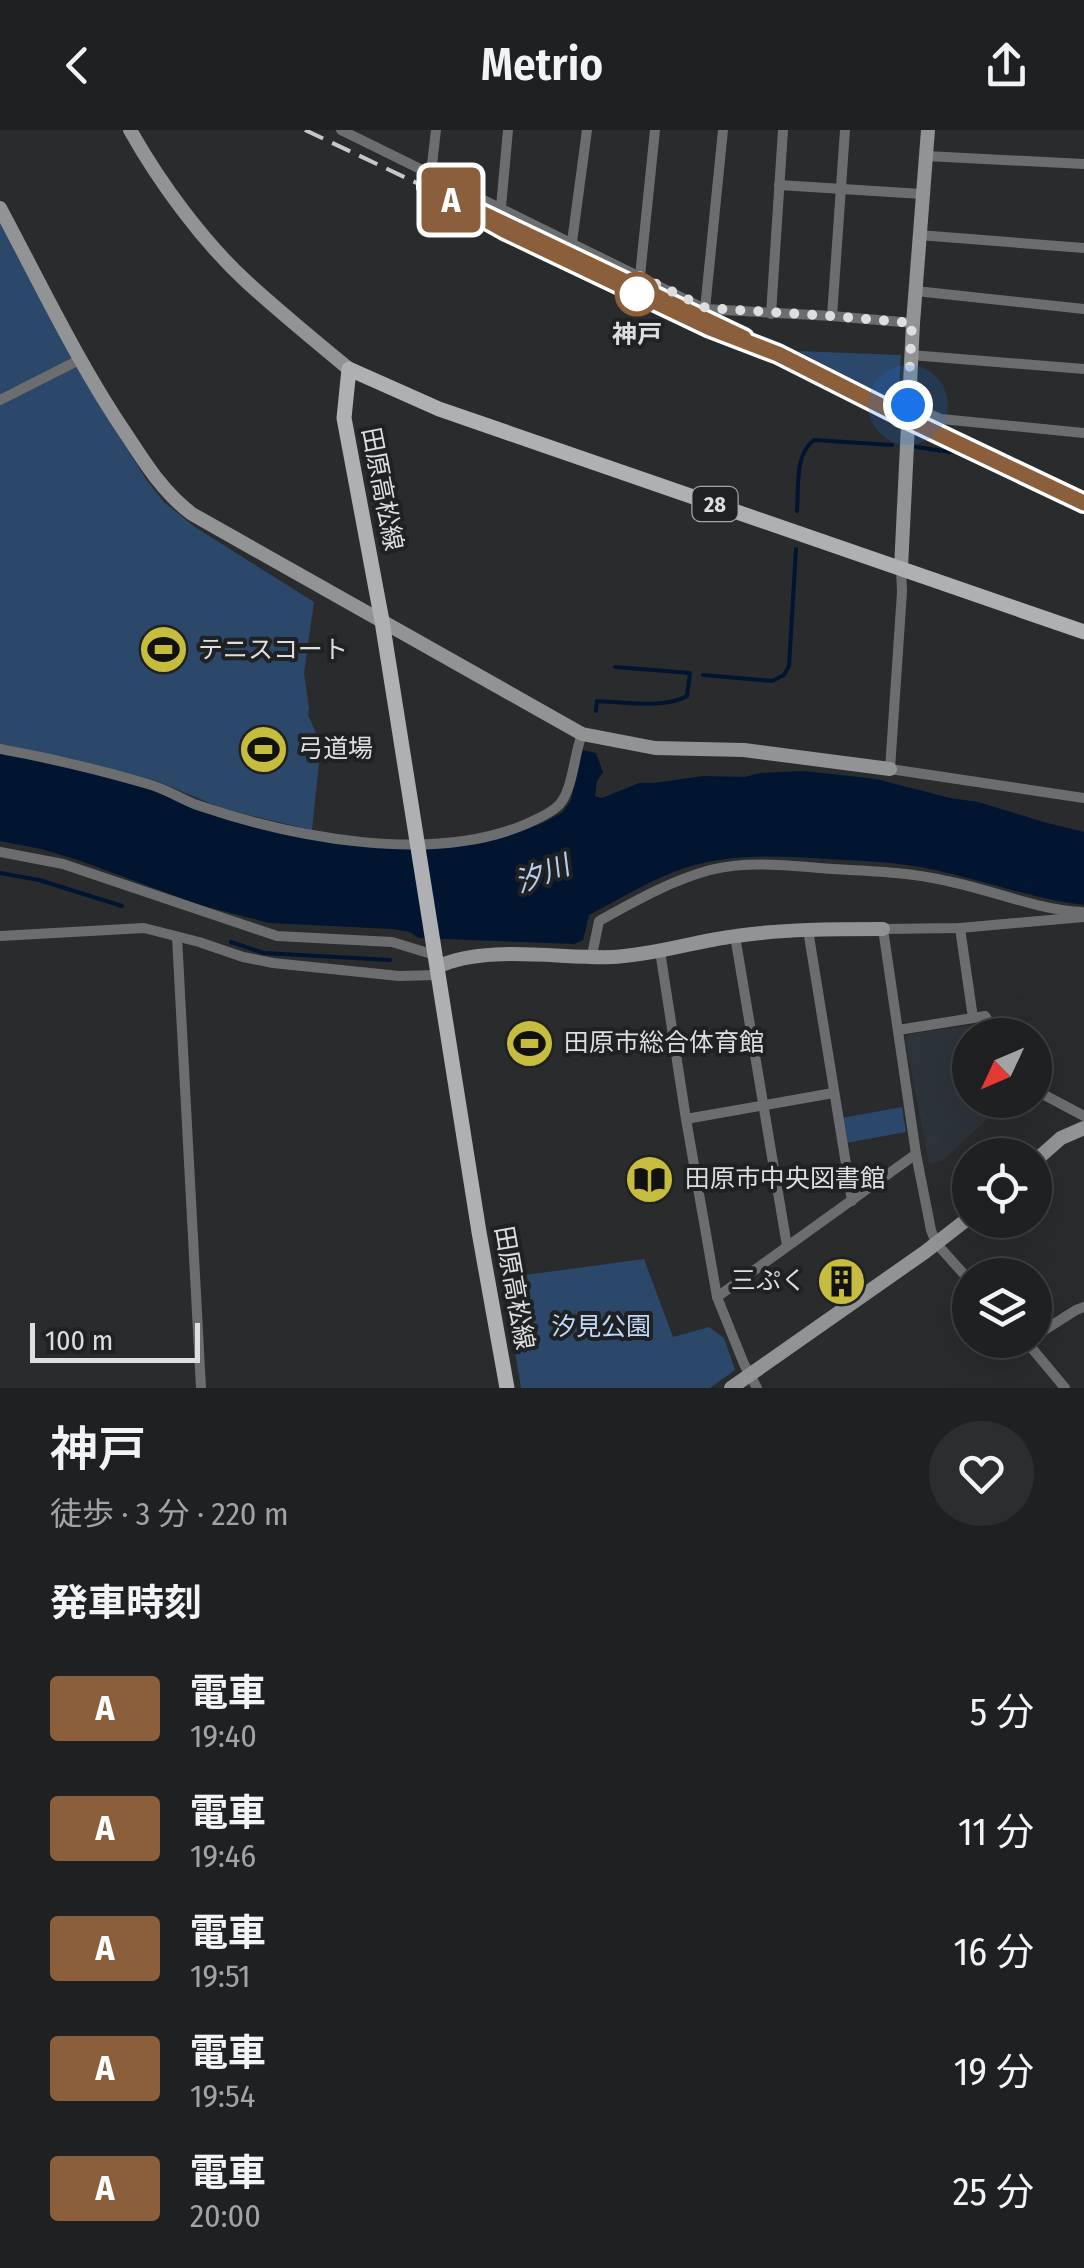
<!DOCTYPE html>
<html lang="ja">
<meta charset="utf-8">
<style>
:root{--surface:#1f2022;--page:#2c2d2f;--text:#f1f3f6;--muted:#a1a3a5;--line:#3c3e40}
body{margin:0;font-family:"Fira Sans Condensed","Noto Sans JP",sans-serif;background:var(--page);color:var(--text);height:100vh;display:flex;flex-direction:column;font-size:38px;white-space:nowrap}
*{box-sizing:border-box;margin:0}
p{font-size:32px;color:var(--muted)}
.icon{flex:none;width:55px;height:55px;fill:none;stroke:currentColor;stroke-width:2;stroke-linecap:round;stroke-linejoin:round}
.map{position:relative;height:1258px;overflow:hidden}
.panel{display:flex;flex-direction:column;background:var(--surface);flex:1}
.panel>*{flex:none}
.badge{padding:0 20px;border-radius:8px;font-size:35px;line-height:65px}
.needle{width:65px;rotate:226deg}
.fabs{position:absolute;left:952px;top:888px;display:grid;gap:20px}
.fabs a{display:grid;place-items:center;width:100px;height:100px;border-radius:50%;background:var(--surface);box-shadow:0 10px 40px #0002,0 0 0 2px var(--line);font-size:50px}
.scale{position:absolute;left:30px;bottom:25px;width:170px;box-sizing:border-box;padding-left:10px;border:5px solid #dddee0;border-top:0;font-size:28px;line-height:35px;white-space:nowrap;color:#dddee0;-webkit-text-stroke:8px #1f2123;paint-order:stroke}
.you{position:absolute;width:50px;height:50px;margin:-25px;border:8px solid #fff;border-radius:50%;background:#1a73e8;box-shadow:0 0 0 15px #1a73e833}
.map>.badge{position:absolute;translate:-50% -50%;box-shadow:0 0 0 5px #fff}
h2{padding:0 50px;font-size:38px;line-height:90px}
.round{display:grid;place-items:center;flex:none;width:105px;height:105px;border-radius:52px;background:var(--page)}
.overview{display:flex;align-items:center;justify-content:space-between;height:170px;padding:0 50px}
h1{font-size:48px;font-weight:600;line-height:75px}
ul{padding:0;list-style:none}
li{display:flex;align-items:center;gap:30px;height:120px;padding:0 50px}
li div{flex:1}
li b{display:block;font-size:38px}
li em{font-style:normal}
li .badge{min-width:110px;font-weight:700;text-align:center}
header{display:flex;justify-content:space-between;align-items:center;height:130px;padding:0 50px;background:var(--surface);font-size:45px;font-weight:600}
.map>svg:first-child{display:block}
</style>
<header><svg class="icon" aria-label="back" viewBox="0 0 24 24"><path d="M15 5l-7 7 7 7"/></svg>Metrio<svg class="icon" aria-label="share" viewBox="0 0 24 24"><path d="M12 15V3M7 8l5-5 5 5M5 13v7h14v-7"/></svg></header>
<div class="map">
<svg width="1084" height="1258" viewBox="0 0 1084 1258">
<rect width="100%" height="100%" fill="#292b2d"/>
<polygon fill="#2d333a" points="980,894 988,905 970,905 970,970 1008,970 942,1031 929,1033 905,908 910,904"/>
<g fill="#2b476a">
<polygon points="0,87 104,283 146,349 164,372 195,397 314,472 304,543 309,578 308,585 321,614 312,700 224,679 154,650 0,614"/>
<polygon points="798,221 901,225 898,274"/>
<polygon points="902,977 906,1002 846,1013 842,988"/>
<polygon points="644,1129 673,1207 709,1197 724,1208 735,1240 710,1258 521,1258 503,1148"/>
</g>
<path fill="#011531" d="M582,620L596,623L603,642L597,651L595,666L602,668L639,653H654L703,646L745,647L760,643L804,641L876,649L950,668L978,672L1047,693L1084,702V775C1033,769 986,751 935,740C900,732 864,731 829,729C780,726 732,723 685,738C651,749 620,769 589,785L583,810L574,814L419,808L410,802L392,799L269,793L200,775L78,730L41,719L0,711V623L33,629L156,659L189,675L380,718H436L479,714L509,706L543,693L563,682L571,670Z"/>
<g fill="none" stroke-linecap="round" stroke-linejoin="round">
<g stroke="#011531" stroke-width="4">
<polyline points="916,317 950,322 958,321"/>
<path d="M797,381C799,358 794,325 814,310L892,315"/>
<polyline points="703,545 772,551 784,545 789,536 796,419"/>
<path d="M596,581L597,571C621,572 666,579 687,566L690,543L615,537"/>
<polyline points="0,743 39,750 122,776"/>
<polyline points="231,812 264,823 390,830"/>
</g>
<g stroke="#6c6d6e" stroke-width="10">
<polyline points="341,0 705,179 832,186 913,193"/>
<polyline points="926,26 1084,34"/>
<polyline points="431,43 436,0"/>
<polyline points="779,55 922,64"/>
<polyline points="501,77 508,0"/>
<polyline points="919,105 1084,118"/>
<polyline points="572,112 587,0"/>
<polyline points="640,146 655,0"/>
<polyline points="916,161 1084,179"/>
<polyline points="705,179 723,0"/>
<polyline points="771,184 783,0"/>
<polyline points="832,186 845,0"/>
<polyline points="911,225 1084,239"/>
<polyline points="0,270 81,229"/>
<polyline points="908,275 941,289 1084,303"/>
<polyline points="901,438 902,462 890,639 1084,668"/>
<path d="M0,619C50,628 100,640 148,654C166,659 181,669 197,675C291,707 431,735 526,694C537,689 550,684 559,675C573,660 574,624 582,604"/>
<polyline points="0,722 63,734 277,806 392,812 435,825"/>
<polyline points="960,798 973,888 985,886 997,905"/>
<polyline points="808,800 852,1071"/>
<polyline points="0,806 144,798 199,812 243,827 273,833 399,846 438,845"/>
<polyline points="735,806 787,1116"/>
<polyline points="177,807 201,1258"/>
<polyline points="660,821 686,989 717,1167 744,1234 757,1258"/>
<path d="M592,825L599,791C635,771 670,751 710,740C750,730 792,736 833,739C871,741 909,742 947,751C993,760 1034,779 1081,782"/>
<polyline points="898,900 973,888"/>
<polyline points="1035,960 1084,986"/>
<polyline points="686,989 833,963"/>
<polyline points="970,1151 936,1113 931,1100 916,1024 883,799 960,798 1084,787"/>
<polyline points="717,1167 916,1024"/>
<polyline points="1035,1206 1076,1180 1084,1177"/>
<polyline points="1025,1210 1065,1258"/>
</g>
<g stroke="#919395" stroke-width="14">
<path d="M130,0C160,53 203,112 248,153C281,183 315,211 349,239"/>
<path d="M0,78C41,155 79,235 128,307C147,336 164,363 192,384L582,604L655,618L744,620L890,639"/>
<polyline points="901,438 913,193 928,0"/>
<path d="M437,837C486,814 560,829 613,827C655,825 695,811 736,806C784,799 834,799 883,799"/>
<polyline points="1035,1031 1061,1008 1084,998"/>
<polyline points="731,1258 925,1122 970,1087"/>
</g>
<polyline stroke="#aeb0b2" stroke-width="15" points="507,1258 479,1102 382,491 344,288 349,239 439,279 1084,502"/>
<polyline stroke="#c6c7c9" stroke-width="4" stroke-dasharray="20 10" stroke-linecap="butt" points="305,0 778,224 907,289 1084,373"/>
</g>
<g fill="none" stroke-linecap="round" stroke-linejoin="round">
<defs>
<polyline id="line" points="744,208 427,57 504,100 710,198 778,224 907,289 1084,373"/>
</defs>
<use href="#line" stroke="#fff" stroke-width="22"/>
<use href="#line" stroke="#8b5e3c" stroke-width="15"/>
<polyline stroke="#dddee0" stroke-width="10" stroke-dasharray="0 18" points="637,164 640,146 706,178 832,186 912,193 908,275"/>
</g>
<defs>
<symbol id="stadium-disc" viewBox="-11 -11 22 22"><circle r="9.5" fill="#c6bc3d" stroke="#1f2123"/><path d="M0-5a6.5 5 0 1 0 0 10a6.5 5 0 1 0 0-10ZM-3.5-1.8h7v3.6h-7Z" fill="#111"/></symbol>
<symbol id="library-disc" viewBox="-11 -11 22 22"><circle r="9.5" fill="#c6bc3d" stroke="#1f2123"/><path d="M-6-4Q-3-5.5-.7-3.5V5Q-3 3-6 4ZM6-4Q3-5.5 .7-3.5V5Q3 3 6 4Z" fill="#111"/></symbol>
<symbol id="building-disc" viewBox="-11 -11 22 22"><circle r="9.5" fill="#c6bc3d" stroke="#1f2123"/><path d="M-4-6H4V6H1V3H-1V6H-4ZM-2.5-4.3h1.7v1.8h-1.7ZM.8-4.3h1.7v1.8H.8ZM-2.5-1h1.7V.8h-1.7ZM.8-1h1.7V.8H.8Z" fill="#111"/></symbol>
</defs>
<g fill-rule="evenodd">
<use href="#stadium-disc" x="136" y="492" width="55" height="55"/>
<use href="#stadium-disc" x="236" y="592" width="55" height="55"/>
<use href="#stadium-disc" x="502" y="886" width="55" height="55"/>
<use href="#library-disc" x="622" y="1022" width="55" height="55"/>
<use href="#building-disc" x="814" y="1124" width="55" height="55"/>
</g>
<circle fill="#fff" stroke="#8b5e3c" stroke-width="5" cx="637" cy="164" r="20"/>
<g text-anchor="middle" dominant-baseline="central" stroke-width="8" stroke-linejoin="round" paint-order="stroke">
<rect fill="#1f2123" stroke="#a4a5a7" stroke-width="2.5" x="692.5" y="357" width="45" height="34" rx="8"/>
<g font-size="22" font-weight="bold" fill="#dddee0">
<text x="715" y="374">28</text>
</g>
<g font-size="25" font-weight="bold" fill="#dddee0" stroke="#1f2123">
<text x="637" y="205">神戸</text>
</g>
<g font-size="25" fill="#dddee0" stroke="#1f2123">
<text transform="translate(382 359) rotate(79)">田原高松線</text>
<text transform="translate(514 1158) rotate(80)">田原高松線</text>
</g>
<g font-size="25" fill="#dddee0" stroke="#1f2123" text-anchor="start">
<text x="198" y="520">テニスコート</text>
<text x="298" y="619">弓道場</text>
<text x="564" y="913">田原市総合体育館</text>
<text x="685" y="1049">田原市中央図書館</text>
<text x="806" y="1151" text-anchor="end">三ぷく</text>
</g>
<g font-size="25" fill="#bfd9fa" stroke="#1f2123">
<text x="601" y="1197">汐見公園</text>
</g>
<g font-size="28" font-style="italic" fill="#b6cff0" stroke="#1f2123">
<text transform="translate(542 744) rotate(-21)">汐川</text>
</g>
</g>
</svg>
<div class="fabs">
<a><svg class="needle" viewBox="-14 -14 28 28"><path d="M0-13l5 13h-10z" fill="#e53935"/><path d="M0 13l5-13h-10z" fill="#a1a3a5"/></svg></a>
<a><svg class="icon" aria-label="locate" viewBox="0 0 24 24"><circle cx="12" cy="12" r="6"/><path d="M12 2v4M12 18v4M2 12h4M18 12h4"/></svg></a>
<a><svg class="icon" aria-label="layers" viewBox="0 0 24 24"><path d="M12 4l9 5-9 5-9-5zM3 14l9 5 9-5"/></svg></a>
</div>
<div class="scale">100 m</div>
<div class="you" style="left:908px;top:275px"></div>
<b class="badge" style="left:451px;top:70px;background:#8b5e3c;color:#fff">A</b>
</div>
<section class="panel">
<div class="overview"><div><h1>神戸</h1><p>徒歩 · 3 分 · 220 m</p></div><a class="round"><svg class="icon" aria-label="heart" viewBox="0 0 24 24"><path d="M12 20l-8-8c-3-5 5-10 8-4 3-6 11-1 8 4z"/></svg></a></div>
<h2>発車時刻</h2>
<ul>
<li><span class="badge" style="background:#8b5e3c;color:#fff">A</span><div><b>電車</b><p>19:40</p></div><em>5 分</em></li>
<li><span class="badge" style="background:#8b5e3c;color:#fff">A</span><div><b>電車</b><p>19:46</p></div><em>11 分</em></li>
<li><span class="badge" style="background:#8b5e3c;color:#fff">A</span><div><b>電車</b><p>19:51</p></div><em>16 分</em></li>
<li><span class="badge" style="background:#8b5e3c;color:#fff">A</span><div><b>電車</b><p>19:54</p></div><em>19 分</em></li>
<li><span class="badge" style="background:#8b5e3c;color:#fff">A</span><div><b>電車</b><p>20:00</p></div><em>25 分</em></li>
</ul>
</section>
